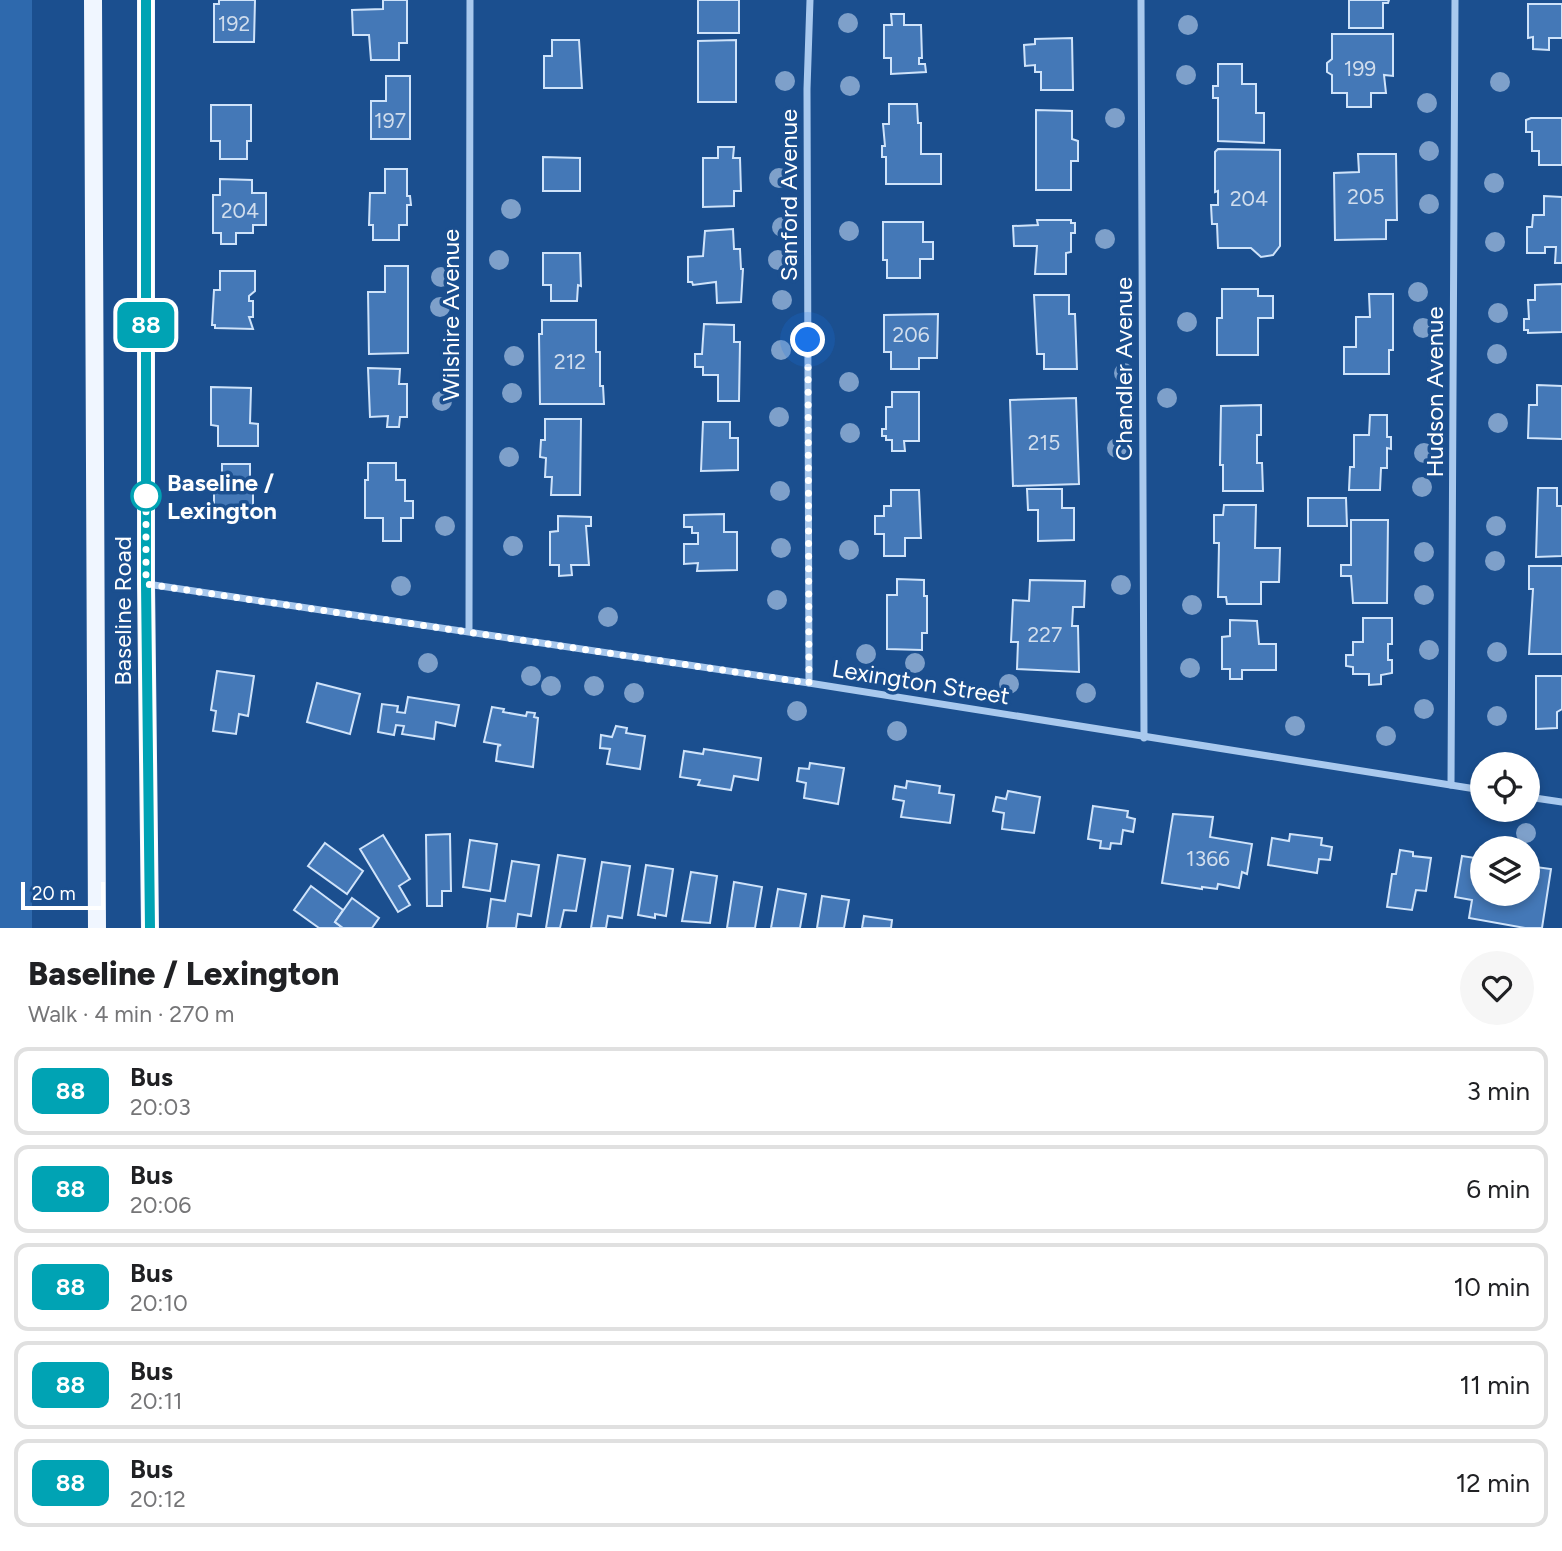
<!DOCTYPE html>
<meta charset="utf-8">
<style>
:root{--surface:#fff;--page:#f6f6f6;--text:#202124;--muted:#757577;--line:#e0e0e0}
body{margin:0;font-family:Figtree,sans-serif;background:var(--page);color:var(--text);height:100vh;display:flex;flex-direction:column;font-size:26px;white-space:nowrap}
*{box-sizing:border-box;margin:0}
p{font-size:23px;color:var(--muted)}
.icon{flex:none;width:38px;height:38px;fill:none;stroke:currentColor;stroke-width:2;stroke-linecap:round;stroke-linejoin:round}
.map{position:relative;height:928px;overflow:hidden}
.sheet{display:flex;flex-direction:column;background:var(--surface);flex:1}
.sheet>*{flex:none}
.badge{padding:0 14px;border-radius:10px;font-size:24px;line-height:46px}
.controls{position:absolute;left:1470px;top:752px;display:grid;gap:14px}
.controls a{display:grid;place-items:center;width:70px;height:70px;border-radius:50%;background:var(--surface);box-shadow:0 4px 10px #0003;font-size:35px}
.scale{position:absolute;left:21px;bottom:18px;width:84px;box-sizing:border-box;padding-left:7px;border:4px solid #fff;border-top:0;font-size:19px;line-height:24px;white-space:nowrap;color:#fff;-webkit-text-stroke:5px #1b4f8f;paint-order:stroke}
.you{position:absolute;width:35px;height:35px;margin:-18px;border:5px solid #fff;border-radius:50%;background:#1a73e8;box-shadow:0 0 0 10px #1a73e833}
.map>.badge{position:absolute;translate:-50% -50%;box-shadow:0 0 0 4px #fff}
.round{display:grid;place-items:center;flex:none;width:74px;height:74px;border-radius:37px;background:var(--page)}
.headline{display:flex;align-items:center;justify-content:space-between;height:119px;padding:0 28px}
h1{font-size:33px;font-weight:800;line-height:52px}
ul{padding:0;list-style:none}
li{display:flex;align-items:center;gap:21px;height:88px;margin:0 14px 10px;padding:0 14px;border:4px solid var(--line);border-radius:14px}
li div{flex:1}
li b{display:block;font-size:26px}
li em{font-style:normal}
li .badge{min-width:77px;font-weight:700;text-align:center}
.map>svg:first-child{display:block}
</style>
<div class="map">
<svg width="1562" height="928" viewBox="0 0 1562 928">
<rect width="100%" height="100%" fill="#1b4f8f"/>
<rect fill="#2e69ad" x="0" y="0" width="32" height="928"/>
<g fill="#4478b7" stroke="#cfe3fa" stroke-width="2">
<polygon points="219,0 255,0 254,42 214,42 214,4 219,4"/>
<polygon points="383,0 407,0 407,43 399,43 399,60 371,60 369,35 353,35 352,10 383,9"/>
<rect x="698" y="0" width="41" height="33"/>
<polygon points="1349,0 1389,0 1388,3 1383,3 1383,28 1349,28"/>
<polygon points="1528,4 1562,4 1562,38 1549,38 1549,50 1533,49 1533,37 1528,38"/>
<polygon points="891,14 904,14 904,25 921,25 922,58 919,58 919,64 925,64 926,72 891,74 891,58 884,58 884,25 892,25"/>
<polygon points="1332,34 1393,34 1393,76 1384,75 1386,93 1371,93 1371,107 1347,107 1347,93 1332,93 1332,75 1327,72 1327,63 1332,59"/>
<polygon points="1072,38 1073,90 1041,90 1041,72 1035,72 1035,65 1025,66 1024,45 1035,44 1035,39"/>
<polygon points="552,40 579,40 582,88 544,88 544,56 552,56"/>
<polygon points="736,40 736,102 698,102 698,41"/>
<polygon points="1218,64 1242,64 1242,84 1256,84 1256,113 1264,113 1264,143 1218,141 1218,98 1213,98 1213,86 1218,86"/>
<polygon points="386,76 410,76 410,139 371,139 371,101 386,101"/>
<polygon points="889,104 917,104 918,123 921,123 921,154 941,154 941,184 886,184 886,157 882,157 882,146 885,146 883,124 889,124"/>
<polygon points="211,105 251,105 251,141 247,141 247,159 220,159 220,141 211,141"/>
<polygon points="1036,110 1072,111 1072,139 1078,141 1078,161 1071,161 1071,190 1036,190"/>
<polygon points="1531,118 1562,118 1562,165 1539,165 1539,151 1532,151 1532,132 1526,132 1526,120"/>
<polygon points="718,147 734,147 733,158 740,158 741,191 734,191 734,206 703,207 703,158 718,158"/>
<polygon points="1218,149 1280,150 1280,246 1273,255 1261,257 1251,248 1218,248 1217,224 1212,224 1211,205 1218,205 1218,191 1215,192 1215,152"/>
<polygon points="1358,154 1396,154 1397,220 1386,220 1386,239 1335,240 1334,173 1359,172"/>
<polygon points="543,157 580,158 580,191 543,191"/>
<polygon points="385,169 407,169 407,196 410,196 411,205 407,205 407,225 399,225 399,240 373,240 373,225 369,225 370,193 385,193"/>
<polygon points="220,179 252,180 252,193 266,193 266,225 253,225 253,233 236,233 236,244 221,244 221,233 213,233 213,195 220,195"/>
<polygon points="1544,196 1562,197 1562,263 1555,263 1556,247 1545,247 1545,253 1527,253 1527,227 1532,227 1533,215 1544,215"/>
<polygon points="1037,220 1071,220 1071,223 1075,223 1075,233 1071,233 1071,252 1066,253 1066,274 1035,274 1037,246 1014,246 1013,226 1038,225"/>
<polygon points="883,222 923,222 923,242 933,242 933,259 920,259 920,278 887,278 887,260 883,260"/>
<polygon points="733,229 734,249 740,249 741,269 743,269 741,302 717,303 716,282 693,285 692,282 688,282 688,257 703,256 705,231"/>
<polygon points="543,253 580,253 581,286 578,285 577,301 551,301 551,285 543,285"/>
<polygon points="385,266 408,266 408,353 369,354 368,292 385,292"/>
<polygon points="220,271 255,271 255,291 249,296 249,301 253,301 253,317 249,317 253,329 215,328 215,325 212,325 214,290 220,290"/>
<polygon points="1562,284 1562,332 1528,333 1528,330 1524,330 1524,319 1529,319 1528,300 1535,300 1535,285"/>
<polygon points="1222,289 1258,289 1258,296 1273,296 1273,318 1258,318 1258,355 1217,355 1217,318 1222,318"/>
<polygon points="1369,294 1393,294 1393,350 1389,350 1389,374 1344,374 1344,347 1356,347 1356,317 1370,317"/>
<polygon points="1034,295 1069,295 1069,314 1075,314 1077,369 1044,369 1044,354 1037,354"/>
<polygon points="938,314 937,358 919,358 919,369 891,369 891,352 884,352 884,315"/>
<polygon points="542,320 596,320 596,352 600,352 600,386 603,386 604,404 540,404 539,334 542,334"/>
<polygon points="704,324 734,325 734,342 740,342 739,401 718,401 718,375 703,375 703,367 695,367 695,354 702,354"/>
<polygon points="368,368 400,369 399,384 407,384 407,417 400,417 399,427 387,427 388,416 370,417"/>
<polygon points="1537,385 1562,386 1562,439 1528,438 1529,405 1537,405"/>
<polygon points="211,387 251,388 250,423 258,424 258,446 218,446 218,426 211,425"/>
<polygon points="892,392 919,392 919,441 904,441 905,451 892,451 892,440 886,440 886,436 882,436 882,429 886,429 886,407 892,407"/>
<polygon points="1076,398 1079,484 1013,486 1010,400"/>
<polygon points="1261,405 1261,435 1257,435 1257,463 1262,463 1263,491 1223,491 1223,465 1220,465 1221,406"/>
<polygon points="1370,415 1387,415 1387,437 1391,437 1391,449 1387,448 1387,468 1381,468 1380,490 1349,490 1350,467 1354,467 1354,435 1369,435"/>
<polygon points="545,419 581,419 580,495 551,495 552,477 545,477 546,458 540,457 541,440 545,440"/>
<polygon points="703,422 730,422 730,438 738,438 738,470 701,471"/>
<polygon points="368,463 396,463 396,480 405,480 405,501 413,501 413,518 401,518 401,541 383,541 383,518 365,518 365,480 368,480"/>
<polygon points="222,464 250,464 250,480 253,480 253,520 214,520 214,479 222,480"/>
<polygon points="1538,488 1557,488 1557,506 1562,506 1562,556 1536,557"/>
<polygon points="1027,489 1062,489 1062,508 1074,508 1074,540 1038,541 1038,510 1028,510"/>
<polygon points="891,490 919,490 921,538 905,538 905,556 884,556 884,534 875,534 875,516 884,516 884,506 891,506"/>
<polygon points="1308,498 1346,498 1347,526 1308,526"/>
<polygon points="1224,505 1256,505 1255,548 1280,548 1279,582 1261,582 1261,604 1227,604 1226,597 1218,597 1219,543 1214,543 1214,515 1223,515"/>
<polygon points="724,514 724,532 737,532 737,570 697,571 698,563 684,564 684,544 698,544 698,533 692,533 692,527 684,527 684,515"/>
<polygon points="558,516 591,517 591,526 586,526 589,565 571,565 572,575 559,576 559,565 550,565 550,532 558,531"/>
<polygon points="1351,520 1388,520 1387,603 1353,603 1351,576 1341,576 1341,565 1351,565"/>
<polygon points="1529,566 1562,566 1562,654 1529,654 1533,589 1529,589"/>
<polygon points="897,579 924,580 924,596 927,596 927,633 922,633 922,650 887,649 887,595 897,595"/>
<polygon points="1030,580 1085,581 1084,607 1073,607 1072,626 1078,626 1079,672 1017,669 1018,642 1011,642 1013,600 1029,601"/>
<polygon points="1363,618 1392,618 1392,644 1388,644 1388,660 1392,660 1392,673 1381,675 1381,684 1369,685 1369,674 1353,674 1353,667 1346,666 1346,655 1353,655 1353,642 1363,642"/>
<polygon points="1230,620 1257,621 1259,644 1276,644 1276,670 1242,670 1242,679 1230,679 1230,669 1222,669 1222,637 1230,636"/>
<polygon points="217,671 254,676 248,716 239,714 236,734 213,731 216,711 211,710"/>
<polygon points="1536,676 1562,676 1562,709 1557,712 1557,728 1536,729"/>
<polygon points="317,683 360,694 350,734 307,722"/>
<polygon points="408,697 459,705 455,726 436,722 434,739 402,734 404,726 396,725 394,735 378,732 382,704 398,706 397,712 405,713"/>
<polygon points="492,707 504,709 503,712 526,716 527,712 535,713 534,717 538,718 533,767 496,761 498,746 501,745 484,742"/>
<polygon points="616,726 627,728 626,733 645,736 640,769 607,764 610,749 600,748 601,735 612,737"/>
<polygon points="704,749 761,758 758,780 734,776 731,790 698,785 700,780 680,777 684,751 703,754"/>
<polygon points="810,763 844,768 838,804 804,798 806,783 797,781 799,768 809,769"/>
<polygon points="907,781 940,786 939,793 954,795 950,823 901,817 904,801 893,799 895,786 906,788"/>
<polygon points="1008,791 1040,797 1034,833 1002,829 1004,813 993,811 996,797 1006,799"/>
<polygon points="1093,806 1128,811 1127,817 1135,819 1133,832 1123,830 1121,844 1111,843 1110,849 1100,848 1101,841 1088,839"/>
<polygon points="1173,814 1213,817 1210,837 1252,844 1247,874 1242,872 1239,888 1218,884 1217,889 1202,887 1202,889 1162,883"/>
<polygon points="450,834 451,891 442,891 442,906 427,906 426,835"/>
<polygon points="1290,834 1322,838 1321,845 1332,847 1330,860 1319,859 1317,873 1268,865 1272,838 1289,841"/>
<polygon points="383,835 410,879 399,886 410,905 398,912 360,849"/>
<polygon points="470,840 497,844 490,891 463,887"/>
<polygon points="325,843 363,871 347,894 308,866"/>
<polygon points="1400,850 1413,852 1413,856 1431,858 1426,891 1416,890 1412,910 1387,907 1392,874 1396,874"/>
<polygon points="558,855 585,859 576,911 564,910 560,928 546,928"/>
<polygon points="1462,856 1482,859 1482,894 1528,894 1528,866 1551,869 1542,928 1525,928 1469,918 1472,900 1455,897"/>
<polygon points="512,861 539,865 531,916 518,914 516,928 487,928 491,899 505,901"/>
<polygon points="602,862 630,866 622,918 608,916 606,928 591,928"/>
<polygon points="646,865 673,869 666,916 655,914 655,918 638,915"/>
<polygon points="691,872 717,876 710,923 682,921"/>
<polygon points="734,882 762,887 755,928 727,928"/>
<polygon points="311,886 343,910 335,922 343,928 319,928 294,910"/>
<polygon points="778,889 806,894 800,928 771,928"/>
<polygon points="822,896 849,900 844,928 817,928"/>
<polygon points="352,898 379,918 372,928 343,928 335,922"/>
<polygon points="864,916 892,920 891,928 862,928"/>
</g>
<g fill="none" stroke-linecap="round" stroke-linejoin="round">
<g stroke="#a9c9ee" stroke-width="7">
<polyline points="1141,0 1144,738"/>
<polyline points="147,584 809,683 1482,790"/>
<polyline points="469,631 470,0"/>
<polyline points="809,683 807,89 810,0"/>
<polyline points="1451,785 1455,0"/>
<polyline points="1528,797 1562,802"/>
</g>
<g stroke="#f0f6ff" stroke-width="18">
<polyline points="93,0 97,928"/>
<polyline points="146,0 146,584 150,928"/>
</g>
</g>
<g fill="#7ea0ca">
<circle cx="848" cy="23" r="10"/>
<circle cx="1188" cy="25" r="10"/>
<circle cx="1186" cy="75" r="10"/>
<circle cx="785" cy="81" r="10"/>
<circle cx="1500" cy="82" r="10"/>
<circle cx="850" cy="86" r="10"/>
<circle cx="1427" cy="103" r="10"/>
<circle cx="1115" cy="118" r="10"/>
<circle cx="1429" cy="151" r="10"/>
<circle cx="779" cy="178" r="10"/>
<circle cx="1494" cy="183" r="10"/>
<circle cx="1429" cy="204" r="10"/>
<circle cx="511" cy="209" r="10"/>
<circle cx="782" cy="227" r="10"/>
<circle cx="849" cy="231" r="10"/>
<circle cx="1105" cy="239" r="10"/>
<circle cx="1495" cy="242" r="10"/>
<circle cx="499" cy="260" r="10"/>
<circle cx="778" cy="260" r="10"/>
<circle cx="441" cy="277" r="10"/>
<circle cx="1418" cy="292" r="10"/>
<circle cx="782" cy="300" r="10"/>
<circle cx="440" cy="307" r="10"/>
<circle cx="1498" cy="313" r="10"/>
<circle cx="1187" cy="322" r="10"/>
<circle cx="1423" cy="328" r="10"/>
<circle cx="781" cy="350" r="10"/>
<circle cx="1497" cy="354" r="10"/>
<circle cx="514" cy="356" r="10"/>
<circle cx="1124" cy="373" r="10"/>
<circle cx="849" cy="382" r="10"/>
<circle cx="512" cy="393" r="10"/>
<circle cx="1167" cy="398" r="10"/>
<circle cx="442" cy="401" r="10"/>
<circle cx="779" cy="417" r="10"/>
<circle cx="1498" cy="423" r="10"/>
<circle cx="850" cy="433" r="10"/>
<circle cx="1117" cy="448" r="10"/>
<circle cx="1424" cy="453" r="10"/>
<circle cx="509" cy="457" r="10"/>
<circle cx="1422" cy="487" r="10"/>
<circle cx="780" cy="491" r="10"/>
<circle cx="445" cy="526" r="10"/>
<circle cx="1496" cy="526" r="10"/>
<circle cx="513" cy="546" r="10"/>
<circle cx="781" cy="548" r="10"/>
<circle cx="849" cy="550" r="10"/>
<circle cx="1424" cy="552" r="10"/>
<circle cx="1495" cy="561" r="10"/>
<circle cx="1121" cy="585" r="10"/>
<circle cx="401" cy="586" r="10"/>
<circle cx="1424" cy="595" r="10"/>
<circle cx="777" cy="600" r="10"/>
<circle cx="1192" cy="605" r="10"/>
<circle cx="608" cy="617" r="10"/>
<circle cx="1429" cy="650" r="10"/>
<circle cx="1497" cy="652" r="10"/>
<circle cx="866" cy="654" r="10"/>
<circle cx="428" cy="663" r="10"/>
<circle cx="915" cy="663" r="10"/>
<circle cx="1190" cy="668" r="10"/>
<circle cx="531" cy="676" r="10"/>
<circle cx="1009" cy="684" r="10"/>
<circle cx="551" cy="686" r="10"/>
<circle cx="594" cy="686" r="10"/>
<circle cx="634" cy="693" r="10"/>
<circle cx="1086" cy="693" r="10"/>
<circle cx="1424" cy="709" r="10"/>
<circle cx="797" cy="711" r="10"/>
<circle cx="1497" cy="716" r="10"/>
<circle cx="1295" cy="726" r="10"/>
<circle cx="897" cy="731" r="10"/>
<circle cx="1386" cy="736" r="10"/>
<circle cx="1526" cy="833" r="10"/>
</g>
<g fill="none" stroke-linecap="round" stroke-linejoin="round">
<defs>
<polyline id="line" points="146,0 146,584 150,928"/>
</defs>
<use href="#line" stroke="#fff" stroke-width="16"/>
<use href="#line" stroke="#00a3b4" stroke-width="10"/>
<polyline stroke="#fff" stroke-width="7" stroke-dasharray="0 12.6" points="146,496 146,485 146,584 809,683 808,340"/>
</g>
<circle fill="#fff" stroke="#00a3b4" stroke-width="3.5" cx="146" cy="496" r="14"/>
<g text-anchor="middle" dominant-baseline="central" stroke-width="7" stroke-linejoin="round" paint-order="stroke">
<g font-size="21" fill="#d0dded">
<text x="234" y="23">192</text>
<text x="1360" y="68">199</text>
<text x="390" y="120">197</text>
<text x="1366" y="196">205</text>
<text x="1249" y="198">204</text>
<text x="240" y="210">204</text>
<text x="911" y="334">206</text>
<text x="570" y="361">212</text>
<text x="1044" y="442">215</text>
<text x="1045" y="634">227</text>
<text x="1208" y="858">1366</text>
</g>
<g font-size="24" fill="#fff" stroke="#1b4f8f">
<text transform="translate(788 195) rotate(-90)">Sanford Avenue</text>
<text transform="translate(450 315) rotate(-90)">Wilshire Avenue</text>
<text transform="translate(1123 369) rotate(-90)">Chandler Avenue</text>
<text transform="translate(1434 392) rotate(-90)">Hudson Avenue</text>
<text transform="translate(122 611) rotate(-90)">Baseline Road</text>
<text transform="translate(921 682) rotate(9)">Lexington Street</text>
</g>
<g font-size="24" font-weight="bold" fill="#fff" stroke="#1b4f8f" text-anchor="start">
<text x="167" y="482">Baseline /<tspan x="167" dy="28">Lexington</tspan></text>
</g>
</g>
</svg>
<div class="controls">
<a><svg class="icon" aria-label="locate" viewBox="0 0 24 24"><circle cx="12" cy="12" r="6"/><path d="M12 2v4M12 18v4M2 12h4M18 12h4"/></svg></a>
<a><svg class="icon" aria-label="layers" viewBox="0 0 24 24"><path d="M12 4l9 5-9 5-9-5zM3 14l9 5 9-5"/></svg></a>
</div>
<div class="scale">20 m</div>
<div class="you" style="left:808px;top:340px"></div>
<b class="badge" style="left:146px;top:325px;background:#00a3b4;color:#fff">88</b>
</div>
<section class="sheet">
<div class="headline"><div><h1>Baseline / Lexington</h1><p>Walk · 4 min · 270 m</p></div><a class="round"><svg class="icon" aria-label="heart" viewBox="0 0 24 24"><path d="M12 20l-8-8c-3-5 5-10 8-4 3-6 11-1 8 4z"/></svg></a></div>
<ul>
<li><span class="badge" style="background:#00a3b4;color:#fff">88</span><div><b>Bus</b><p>20:03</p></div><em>3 min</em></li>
<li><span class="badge" style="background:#00a3b4;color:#fff">88</span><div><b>Bus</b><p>20:06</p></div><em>6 min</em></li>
<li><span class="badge" style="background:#00a3b4;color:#fff">88</span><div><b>Bus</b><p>20:10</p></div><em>10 min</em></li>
<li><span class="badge" style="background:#00a3b4;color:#fff">88</span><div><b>Bus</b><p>20:11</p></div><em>11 min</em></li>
<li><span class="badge" style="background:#00a3b4;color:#fff">88</span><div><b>Bus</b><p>20:12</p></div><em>12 min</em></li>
</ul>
</section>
